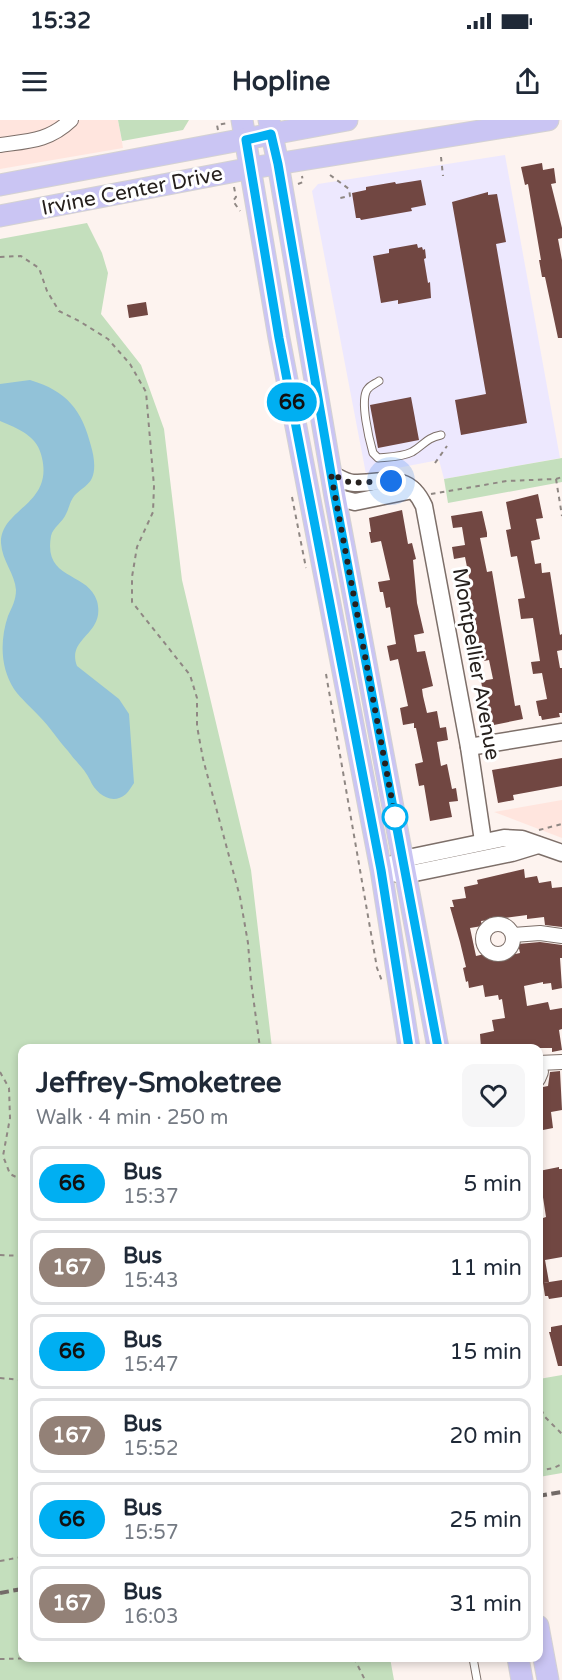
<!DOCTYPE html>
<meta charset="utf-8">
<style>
:root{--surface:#fff;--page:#f6f6f7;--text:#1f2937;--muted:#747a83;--line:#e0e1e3}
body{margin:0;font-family:"Varela Round",sans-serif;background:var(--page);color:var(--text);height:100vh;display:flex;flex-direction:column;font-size:22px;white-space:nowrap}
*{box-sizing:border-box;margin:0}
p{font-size:20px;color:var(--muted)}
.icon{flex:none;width:33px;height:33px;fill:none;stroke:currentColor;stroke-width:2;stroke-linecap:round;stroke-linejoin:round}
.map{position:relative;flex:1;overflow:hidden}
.sheet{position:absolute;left:18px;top:924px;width:525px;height:618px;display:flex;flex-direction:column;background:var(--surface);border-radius:12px;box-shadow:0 3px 9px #0003}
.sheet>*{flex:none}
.badge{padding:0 12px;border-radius:20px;font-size:21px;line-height:39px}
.you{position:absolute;width:30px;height:30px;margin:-15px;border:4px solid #fff;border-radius:50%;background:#1a73e8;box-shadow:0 0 0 9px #1a73e833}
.map>.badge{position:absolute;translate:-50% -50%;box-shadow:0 0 0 3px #fff}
.round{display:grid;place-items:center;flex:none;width:63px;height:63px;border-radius:12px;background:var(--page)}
.head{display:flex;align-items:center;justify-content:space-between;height:102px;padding:0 18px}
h1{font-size:28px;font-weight:700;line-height:45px}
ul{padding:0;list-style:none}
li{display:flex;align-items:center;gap:18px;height:75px;margin:0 12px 9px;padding:0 6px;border:3px solid var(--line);border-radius:12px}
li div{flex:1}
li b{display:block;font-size:22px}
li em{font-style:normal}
li .badge{min-width:66px;font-weight:700;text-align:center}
.status{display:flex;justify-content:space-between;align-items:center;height:42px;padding:0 30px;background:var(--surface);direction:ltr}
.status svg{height:16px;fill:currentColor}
header{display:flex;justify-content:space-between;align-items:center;height:78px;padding:0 18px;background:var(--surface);font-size:27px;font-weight:700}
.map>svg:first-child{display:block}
</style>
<div class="status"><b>15:32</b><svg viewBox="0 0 49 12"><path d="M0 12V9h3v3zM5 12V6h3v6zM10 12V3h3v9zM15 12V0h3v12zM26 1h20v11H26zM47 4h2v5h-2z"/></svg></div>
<header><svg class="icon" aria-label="menu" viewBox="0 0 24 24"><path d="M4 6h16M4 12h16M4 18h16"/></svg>Hopline<svg class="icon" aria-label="share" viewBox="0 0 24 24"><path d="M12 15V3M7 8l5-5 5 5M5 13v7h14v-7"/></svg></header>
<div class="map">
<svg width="562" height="1560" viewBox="0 0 562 1560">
<rect width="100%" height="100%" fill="#fdf3ef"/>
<polygon fill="#ede8fe" points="505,35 560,338 444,359 439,340 366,354 312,71 318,64"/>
<g fill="#ffe5de">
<polygon points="0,0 118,0 123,28 0,49"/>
<polygon points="562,680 562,718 494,692"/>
</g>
<g fill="#c4dfbd">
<polygon points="118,0 189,0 183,10 122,21"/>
<polygon points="87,103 102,133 108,153 101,194 141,245 164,309 182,460 251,750 272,928 22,928 22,1538 390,1538 394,1560 0,1560 0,119"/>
<polygon points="562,338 562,362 448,383 444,359"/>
<polygon points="562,1255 562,1353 539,1357 539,1259"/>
</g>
<path fill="#92c2d8" d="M30,260C67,271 82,290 91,326C94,336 96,349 92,358C89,365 82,368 76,374C70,380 70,386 66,394C63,402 53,407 51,416C43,461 88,451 97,481C106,515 66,517 77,546L119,579L129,594L134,663C132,666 129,671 126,674C112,686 96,674 90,660C85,649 75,641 68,631C58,620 50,607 39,596C31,587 21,579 14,569C0,547 0,520 8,496C12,487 16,480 16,470C15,454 2,441 1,423C0,389 53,385 42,338C38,316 19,309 0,301V264Z"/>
<g fill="#714742">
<polygon points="542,43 543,50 554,48 556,63 551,64 562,108 562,118 558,119 562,140 562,218 558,218 545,157 542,157 539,140 541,140 528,64 525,65 521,47"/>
<polygon points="421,60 426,85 411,88 412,91 361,100 360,98 356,98 352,73 366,70 366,67 395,62 396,64"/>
<polygon points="488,72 488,75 497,74 506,122 496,124 527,303 461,315 455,280 486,274 452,82"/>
<polygon points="417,124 418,128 422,127 423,130 425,129 426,138 424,139 428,163 430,162 431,178 398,184 398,180 381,183 373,136 389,133 389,129"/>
<polygon points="146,182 148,195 129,198 127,185"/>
<polygon points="411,277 419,320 378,328 370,285"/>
<polygon points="538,374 543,398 536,399 540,419 531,421 535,444 541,443 542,453 550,452 560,515 562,514 562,530 557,531 560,548 562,548 562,593 559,593 560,597 542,600 541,596 539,596 536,581 547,579 542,553 533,554 531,542 540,541 533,498 521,499 518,479 525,478 517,436 511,437 506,410 511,409 506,382"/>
<polygon points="402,390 408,424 412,423 416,439 413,440 417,483 424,513 414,515 417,532 425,531 433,566 422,569 423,576 427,593 437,591 440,608 446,607 448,620 437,622 441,646 447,644 452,669 456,668 458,681 449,682 452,697 430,701 424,665 419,666 415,644 423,642 416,608 414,608 414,603 403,605 400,588 408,586 398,539 390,541 387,526 396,524 390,487 386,488 383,472 380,472 378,462 390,460 381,421 371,423 369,412 371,412 369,398"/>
<polygon points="482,391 487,413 487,417 480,418 487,452 492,451 515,586 520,585 523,599 489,606 481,561 493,559 489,540 484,541 482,532 472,534 469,520 473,519 464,464 470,462 465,437 454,439 452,427 465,425 462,407 453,408 451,396"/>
<polygon points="562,638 562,666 513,675 514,680 498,683 492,650"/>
<polygon points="524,749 525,758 537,756 539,763 551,761 552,768 562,767 562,807 545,805 544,797 527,799 527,795 481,801 482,806 470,808 476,836 489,833 490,839 520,833 518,824 540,822 562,825 562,838 560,838 562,868 552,870 551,863 543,864 543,862 524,866 527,886 548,882 550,890 562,888 562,909 559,910 562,930 552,932 552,928 481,928 480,914 494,911 492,900 505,898 502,879 499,880 498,875 485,877 483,865 469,868 468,861 466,862 463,848 466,847 460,822 450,787 454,787 452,780 466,778 464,767 478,764 477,760"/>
<polygon points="560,951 562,990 551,992 553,1008 538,1011 538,968 548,966 550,952"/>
<polygon points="559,1047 559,1049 562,1049 562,1137 545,1140 549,1162 538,1164 538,1110 541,1109 540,1099 546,1097 539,1051"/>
<polygon points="562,1160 562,1177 549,1179 548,1176 545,1176 543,1163"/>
<polygon points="562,1205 562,1246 558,1246 549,1212 551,1212 551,1207"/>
</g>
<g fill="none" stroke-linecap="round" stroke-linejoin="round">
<defs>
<g id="service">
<path d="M379,261C375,264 370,265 367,270C360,281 369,319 373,333L378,338C389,337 402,337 412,332C424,325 426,318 441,315"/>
<polyline points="473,1538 477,1560"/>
</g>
<g id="minor">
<path d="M0,25C29,21 49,21 71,0"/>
<circle cx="498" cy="819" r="15"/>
<polyline points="513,815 540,813 562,816"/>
<polyline points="538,943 562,942"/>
<polyline points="538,944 541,952 538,959"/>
</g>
<g id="tertiary">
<path d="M331,354C338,357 346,363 354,363C384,363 408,351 424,386L469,627L483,721"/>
<polyline points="335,377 355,382 413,370"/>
<polyline points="469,627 562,612"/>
<polyline points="381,750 403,739 504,718 522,719 562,733"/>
<polyline points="393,753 405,755 512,733 538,725"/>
</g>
<g id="primary">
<polyline points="242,0 279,218 381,750 409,928"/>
<polyline points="269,0 278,44 335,377 438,928"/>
<polyline points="0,65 347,0"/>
<polyline points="0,96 252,48 548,0"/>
<polyline points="538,1506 548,1560"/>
<polyline points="518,1538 522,1560"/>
</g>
</defs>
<use href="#service" stroke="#7d6f69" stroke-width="9"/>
<use href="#minor" stroke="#7d6f69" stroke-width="16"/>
<use href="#tertiary" stroke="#7d6f69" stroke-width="19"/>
<use href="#primary" stroke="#d4d2d2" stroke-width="23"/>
<g stroke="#8f8783" stroke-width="2" stroke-dasharray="4.5 4.5" stroke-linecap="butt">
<polyline points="218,10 217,5 228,3"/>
<polyline points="441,37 443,56"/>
<polyline points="330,55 349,69 350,76 340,78"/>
<polyline points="298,64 303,62 302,56"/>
<polyline points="234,67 236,77 233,81 240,91"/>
<polyline points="0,137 21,136 39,148 47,171 59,191 79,201 108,219 130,244 146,272 154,366 153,392 137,427 132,457 132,482 190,555 197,578 197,606 203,639 240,777 248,823 251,861 260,928"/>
<polyline points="435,343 447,326"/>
<polyline points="556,359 562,396"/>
<polyline points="431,374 507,361 556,359 562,357"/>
<polyline points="292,377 306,448"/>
<polyline points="326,554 377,848 382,861"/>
<polyline points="539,710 562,704"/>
<polyline points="0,952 9,968 10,998 3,1036 10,1054 22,1060"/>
<polyline points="0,1135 22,1136"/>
<polyline points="0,1258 22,1260"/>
<polyline points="538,1281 544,1296 562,1314"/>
<polyline points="538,1351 554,1348 562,1344"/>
<polyline points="0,1441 22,1437"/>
<polyline points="354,1538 365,1560"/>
<polyline points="0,1539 42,1538"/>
</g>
<use href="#service" stroke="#fff" stroke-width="7"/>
<use href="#minor" stroke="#fff" stroke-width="14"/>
<use href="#tertiary" stroke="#fff" stroke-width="16"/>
<use href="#primary" stroke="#cac5f3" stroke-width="21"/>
<g stroke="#736b68" stroke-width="4" stroke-dasharray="9 4.5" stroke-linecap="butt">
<polyline points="538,1376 562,1372"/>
<polyline points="0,1473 22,1469"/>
</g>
</g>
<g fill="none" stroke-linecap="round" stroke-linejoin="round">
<defs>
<polyline id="line" points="409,928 381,750 279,218 246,20 271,14 278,44 335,377 438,928"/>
</defs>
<use href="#line" stroke="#fff" stroke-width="14"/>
<use href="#line" stroke="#00aff2" stroke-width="9"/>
<polyline stroke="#26201d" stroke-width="6" stroke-dasharray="0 10.8" points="391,361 351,363 331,354 396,702 395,697"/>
</g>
<circle fill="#fff" stroke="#00aff2" stroke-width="3" cx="395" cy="697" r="12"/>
<g text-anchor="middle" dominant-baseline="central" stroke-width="6" stroke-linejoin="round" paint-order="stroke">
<g font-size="21" fill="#26201d" stroke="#fff">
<text transform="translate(132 71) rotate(-11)">Irvine Center Drive</text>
<text transform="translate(476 544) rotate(80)">Montpellier Avenue</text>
</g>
</g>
</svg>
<div class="you" style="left:391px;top:361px"></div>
<b class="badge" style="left:292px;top:282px;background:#00aff2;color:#111">66</b>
<section class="sheet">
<div class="head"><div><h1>Jeffrey-Smoketree</h1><p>Walk · 4 min · 250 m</p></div><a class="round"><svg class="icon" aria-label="heart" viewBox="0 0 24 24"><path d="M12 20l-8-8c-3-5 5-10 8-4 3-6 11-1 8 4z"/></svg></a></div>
<ul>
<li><span class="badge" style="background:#00aff2;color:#111">66</span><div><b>Bus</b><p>15:37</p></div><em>5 min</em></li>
<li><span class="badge" style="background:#938177;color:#fff">167</span><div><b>Bus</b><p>15:43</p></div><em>11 min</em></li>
<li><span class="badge" style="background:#00aff2;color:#111">66</span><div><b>Bus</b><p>15:47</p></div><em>15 min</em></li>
<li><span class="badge" style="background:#938177;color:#fff">167</span><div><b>Bus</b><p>15:52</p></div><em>20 min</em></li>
<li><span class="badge" style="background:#00aff2;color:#111">66</span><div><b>Bus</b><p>15:57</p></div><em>25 min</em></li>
<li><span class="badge" style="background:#938177;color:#fff">167</span><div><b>Bus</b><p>16:03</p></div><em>31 min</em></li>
</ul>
</section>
</div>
